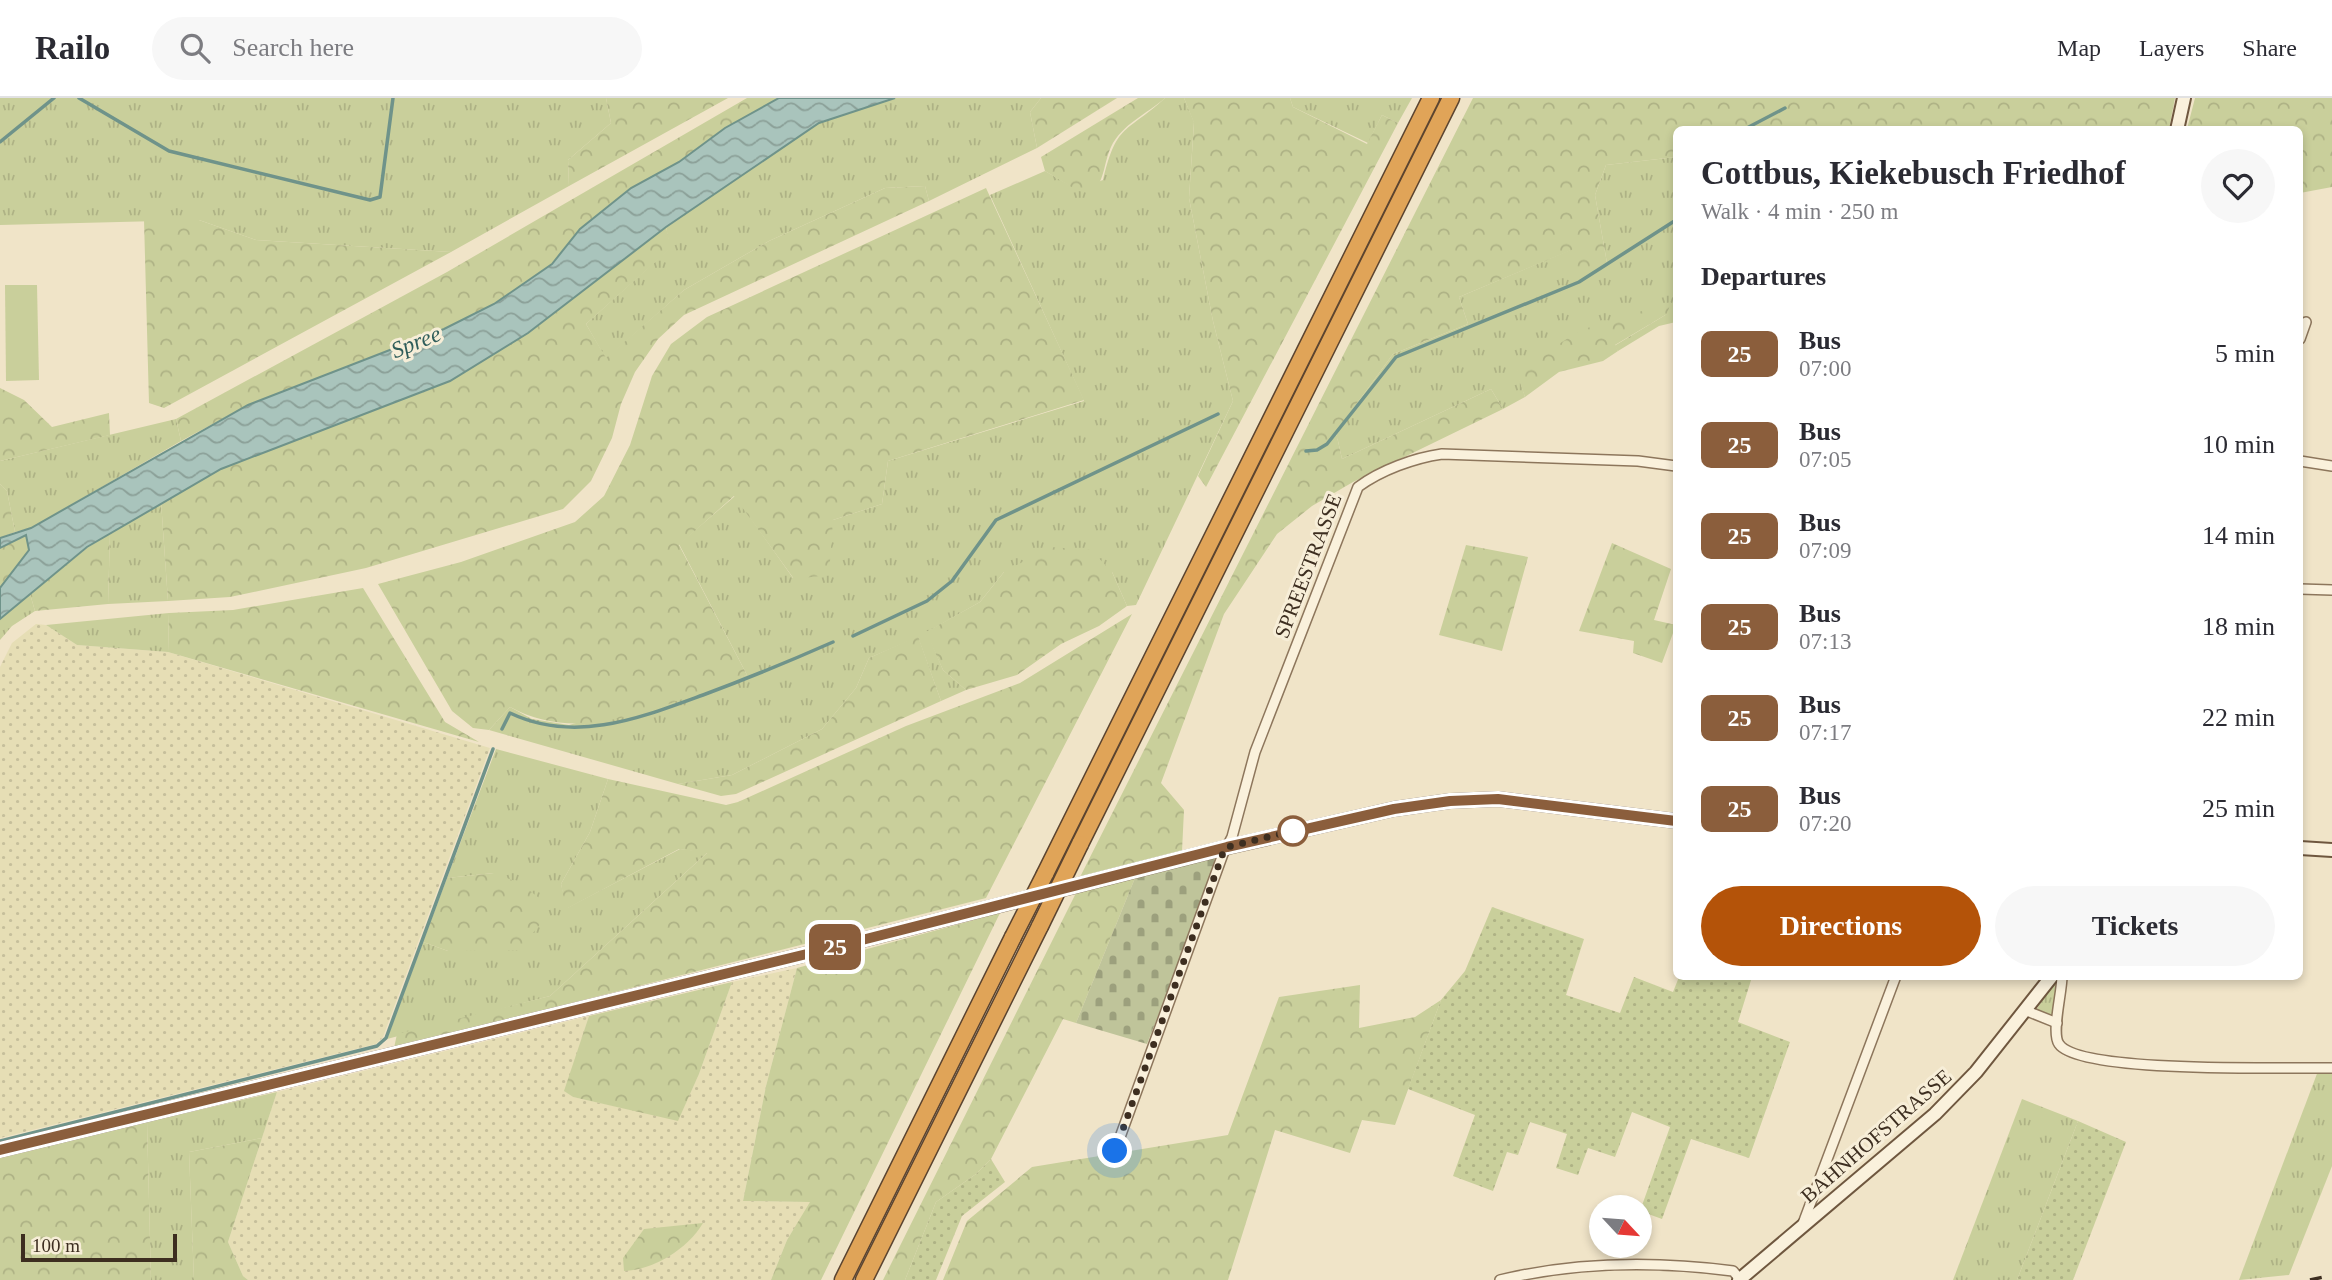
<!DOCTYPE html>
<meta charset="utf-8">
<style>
:root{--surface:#fff;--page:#f7f7f7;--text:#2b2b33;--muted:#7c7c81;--line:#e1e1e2;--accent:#b45309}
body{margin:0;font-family:"Times New Roman",serif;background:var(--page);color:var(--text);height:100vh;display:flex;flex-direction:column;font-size:26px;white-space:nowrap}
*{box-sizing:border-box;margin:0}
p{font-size:23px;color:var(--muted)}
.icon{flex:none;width:38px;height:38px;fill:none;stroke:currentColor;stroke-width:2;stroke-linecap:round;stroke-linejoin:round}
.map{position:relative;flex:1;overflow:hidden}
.drawer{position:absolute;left:1673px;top:28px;width:630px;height:854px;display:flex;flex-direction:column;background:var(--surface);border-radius:10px;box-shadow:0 4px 10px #0003}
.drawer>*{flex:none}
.badge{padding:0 14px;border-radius:10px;font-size:24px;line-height:46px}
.needle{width:46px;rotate:116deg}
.buttons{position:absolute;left:1589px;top:1097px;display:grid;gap:14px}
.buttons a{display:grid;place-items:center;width:63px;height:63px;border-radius:50%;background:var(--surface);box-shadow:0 4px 10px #0003;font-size:35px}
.scale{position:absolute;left:21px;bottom:18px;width:156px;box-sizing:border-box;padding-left:7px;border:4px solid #3d2e20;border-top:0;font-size:19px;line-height:24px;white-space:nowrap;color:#3d2e20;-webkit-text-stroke:5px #f7eed8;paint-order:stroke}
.you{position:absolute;width:35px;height:35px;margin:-18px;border:5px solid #fff;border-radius:50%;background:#1a73e8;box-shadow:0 0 0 10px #1a73e833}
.map>.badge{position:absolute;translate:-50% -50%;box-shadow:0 0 0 4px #fff}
h2{padding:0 28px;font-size:26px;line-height:63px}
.round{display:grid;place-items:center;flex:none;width:74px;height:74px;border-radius:37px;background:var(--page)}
.head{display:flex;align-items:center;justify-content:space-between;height:119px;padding:0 28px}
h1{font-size:33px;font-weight:700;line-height:52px}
.primary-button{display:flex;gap:14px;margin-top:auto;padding:14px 28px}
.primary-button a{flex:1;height:80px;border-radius:42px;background:var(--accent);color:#fff;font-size:28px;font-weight:700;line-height:80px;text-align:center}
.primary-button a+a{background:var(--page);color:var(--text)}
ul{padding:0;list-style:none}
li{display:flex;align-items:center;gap:21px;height:91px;padding:0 28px}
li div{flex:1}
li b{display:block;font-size:26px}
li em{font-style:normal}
li .badge{min-width:77px;font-weight:700;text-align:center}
header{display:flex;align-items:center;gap:42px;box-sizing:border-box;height:98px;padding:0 35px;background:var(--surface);border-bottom:2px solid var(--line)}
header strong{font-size:33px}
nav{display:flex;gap:38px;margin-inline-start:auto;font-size:24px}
.search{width:490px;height:63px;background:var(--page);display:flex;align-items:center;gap:18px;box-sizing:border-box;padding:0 24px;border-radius:38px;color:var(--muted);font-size:26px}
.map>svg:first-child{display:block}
</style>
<header>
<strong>Railo</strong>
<div class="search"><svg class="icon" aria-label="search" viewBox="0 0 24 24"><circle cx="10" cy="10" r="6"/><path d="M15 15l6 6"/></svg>Search here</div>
<nav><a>Map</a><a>Layers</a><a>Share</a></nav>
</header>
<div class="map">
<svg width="2332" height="1182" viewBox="0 0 2332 1182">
<defs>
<pattern id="farmland-dots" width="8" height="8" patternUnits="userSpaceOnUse" patternTransform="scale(1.75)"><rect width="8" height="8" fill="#e6deb5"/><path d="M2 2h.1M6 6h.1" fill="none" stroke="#c6bf9b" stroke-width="1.8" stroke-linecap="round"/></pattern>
<pattern id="grass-tufts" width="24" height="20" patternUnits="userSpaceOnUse" patternTransform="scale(1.75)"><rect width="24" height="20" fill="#c9cf9b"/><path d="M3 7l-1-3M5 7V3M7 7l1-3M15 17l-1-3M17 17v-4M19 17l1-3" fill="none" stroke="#aeb285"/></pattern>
<pattern id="forest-crowns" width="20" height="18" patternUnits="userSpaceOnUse" patternTransform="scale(1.75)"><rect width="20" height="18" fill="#c9cf9b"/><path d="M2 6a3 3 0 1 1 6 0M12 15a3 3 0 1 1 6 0" fill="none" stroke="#aeb285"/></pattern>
<pattern id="cemetery-stones" width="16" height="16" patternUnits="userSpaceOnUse" patternTransform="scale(1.75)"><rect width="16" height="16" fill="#bfc49a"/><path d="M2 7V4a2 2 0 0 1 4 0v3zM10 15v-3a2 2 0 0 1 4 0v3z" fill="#9ca07d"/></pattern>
<pattern id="garden-dots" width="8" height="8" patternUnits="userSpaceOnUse" patternTransform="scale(1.75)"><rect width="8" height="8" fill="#c9cf9b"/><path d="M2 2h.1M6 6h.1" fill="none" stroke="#aeb285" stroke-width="1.8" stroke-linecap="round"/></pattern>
<pattern id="water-waves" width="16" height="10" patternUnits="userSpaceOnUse" patternTransform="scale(1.75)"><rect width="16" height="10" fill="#a9c4bc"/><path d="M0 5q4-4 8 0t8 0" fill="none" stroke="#8ba098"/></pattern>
</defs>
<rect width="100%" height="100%" fill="#f0e4c8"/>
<g fill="url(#farmland-dots)">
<polygon points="36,526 46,527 77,547 168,554 490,650 383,939 376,946 0,1040 0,569 12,545"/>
<polygon points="797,870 766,988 743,1103 811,1104 787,1142 771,1182 248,1182 243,1178 228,1144 277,994 589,918 565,993 573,999 678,1022 699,976 732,884"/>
</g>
<g fill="url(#grass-tufts)">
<polygon points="0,0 606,0 611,25 568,62 569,88 451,154 256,142 199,122 0,127"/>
<polygon points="895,0 1041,0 1030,14 1037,50 929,103 925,88 885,90 769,143 684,192 606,261 586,226 670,150 666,129 819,25"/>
<path d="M1165,0H1184L1194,24L1189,100L1213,223L1233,303L1136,507L1127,508L1112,474H1004L980,504L927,534L943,572L966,592L941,603L918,539L869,560L856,590L822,631L732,677L678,686L489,632L510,609L532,621L569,627L747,577L679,446L735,398L793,480L833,422L882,406L888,363L1084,303L990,97L1045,73L1078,92L1103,82C1117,24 1126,36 1165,0Z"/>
<polygon points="1290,0 1412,0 1398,25 1382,17 1368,45 1293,9"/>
<polygon points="1676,59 1676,224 1659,228 1618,253 1614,248 1667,216 1517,273 1525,299 1503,311 1491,291 1342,361 1336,334 1393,256 1468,226 1459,199 1575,150 1607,165 1595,97 1606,67"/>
<polygon points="176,321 181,343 31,430 15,434 7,393 0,386 0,363"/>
<polygon points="161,403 168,503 108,506 110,435"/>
<polygon points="30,496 35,513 12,528 0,542 0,521"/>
<polygon points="169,515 168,554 77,547 46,527"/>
<polygon points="496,651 608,681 590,734 561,786 567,810 680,751 708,754 550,898 387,941 423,844 448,853 494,775 447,780"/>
<polygon points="2057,880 2053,920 2036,912"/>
<polygon points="2318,973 2332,973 2332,1068 2289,1177 2239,1182"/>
<polygon points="277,994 262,1040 189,1054 194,1182 151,1182 147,1024"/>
<polygon points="2022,1001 2078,1023 2017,1182 1953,1182"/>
</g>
<g fill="url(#forest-crowns)">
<polygon points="606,0 728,0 569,88 568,62 611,25"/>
<polygon points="747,0 779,0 725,30 679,64 631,90 580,131 552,166 494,206 444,231 248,307 181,343 176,321 447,174"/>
<polygon points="1041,0 1117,0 1037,50 1030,14"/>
<path d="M1138,0H1165C1147,16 1122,26 1111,49C1103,67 1106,78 1093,95L1078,93L1045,73L1041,59Z"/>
<polygon points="1184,0 1290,0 1293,9 1367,46 1382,17 1398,25 1206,389 1198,378 1233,303 1213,223 1189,100 1194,25"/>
<polygon points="1473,0 2175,0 2169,31 1676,32 1676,59 1606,67 1595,97 1607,165 1579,183 1574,151 1459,199 1468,226 1393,256 1336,334 1342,361 1491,291 1503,311 1353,384 1312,408 1277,436 1224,516 1161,685 1184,712 1182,753 1078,783"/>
<polygon points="2195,0 2332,0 2332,89 2300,95 2300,32 2187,31"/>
<polygon points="925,88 929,103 684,217 658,241 635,274 621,306 612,340 591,383 563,411 366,470 230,499 168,503 161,403 221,371 528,235 666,129 671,150 586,226 606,260 684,192 769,143 885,90"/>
<path d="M986,90L1084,302L888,363L882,406L833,422L829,477L794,481L734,398L679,447L747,577C672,602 586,651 510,609L489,632L473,630L452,613L378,486L461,464L575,424L604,398L630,347L652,278L671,246L707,219Z"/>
<polygon points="144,122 199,122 256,142 451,154 164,310 149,305"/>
<polygon points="1671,204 1667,216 1615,247 1618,253 1603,263 1559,274 1525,299 1516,273 1581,232"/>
<polygon points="0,290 24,302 52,329 109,315 110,337 0,363"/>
<polygon points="0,386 7,393 15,434 0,440"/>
<polygon points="110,435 108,506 35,513 30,496 87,450"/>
<polygon points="26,437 29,452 0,490 0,450"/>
<polygon points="1612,445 1671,471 1654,522 1676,527 1662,565 1633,555 1634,543 1579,533"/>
<polygon points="1466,447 1528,459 1502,553 1439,537"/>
<polygon points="1050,449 1091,452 1112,474 1127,508 1099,528 1061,546 1017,577 966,592 943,572 926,534 980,504 1004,474"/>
<polygon points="363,490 445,624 479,644 168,554 169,515 233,512"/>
<polygon points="1132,516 986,800 394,950 397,936 550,898 707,755 679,751 566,811 561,786 590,734 608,681 726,707 738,704 906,628 1020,585"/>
<polygon points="918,538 941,603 736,696 721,698 678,686 732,677 822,631 856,590 869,560"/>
<polygon points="494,775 520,785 543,803 546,819 519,852 448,853 423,844 447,780"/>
<polygon points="1135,780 1076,925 1063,921 991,1061 976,1076 936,1104 905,1182 883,1182 1076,795"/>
<polygon points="1000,815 821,1182 771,1182 787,1142 810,1104 743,1103 766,988 797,870"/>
<polygon points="732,884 699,976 678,1023 573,999 564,993 589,918"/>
<polygon points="1360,887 1359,930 1415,919 1441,902 1395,1027 1362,1022 1350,1055 1275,1032 1228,1182 943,1182 967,1123 1032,1069 1228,1037 1279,899"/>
<polygon points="147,1024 151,1182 0,1182 0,1060"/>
<polygon points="262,1040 228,1144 243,1178 248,1182 194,1182 189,1054"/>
<path d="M703,1125C688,1151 653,1172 624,1173L623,1160L644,1131Z"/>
</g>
<polygon fill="url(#cemetery-stones)" points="1220,759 1147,946 1076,925 1135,780"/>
<g fill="url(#garden-dots)">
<polygon points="1492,809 1584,841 1566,897 1620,915 1634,879 1673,894 1679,879 1752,879 1738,924 1790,944 1749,1060 1691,1041 1662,1121 1640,1113 1670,1029 1632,1014 1615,1059 1588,1050 1578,1077 1556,1070 1567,1036 1530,1024 1518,1057 1507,1054 1493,1093 1453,1078 1475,1017 1408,991 1441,902 1465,873"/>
<polygon points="2078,1023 2126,1044 2073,1182 2017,1182"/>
<polygon points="991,1061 1005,1084 962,1118 936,1182 905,1182 936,1104 976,1076"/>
</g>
<polygon fill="#c9cf9b" points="37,187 39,282 6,283 5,187"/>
<polygon fill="url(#water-waves)" stroke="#6f938a" stroke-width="2" points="779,0 895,0 819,25 666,129 528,235 450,283 221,371 87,449 0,521 0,490 29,452 26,437 0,450 0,440 31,430 248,307 444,231 494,206 552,166 580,131 631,90 679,64 725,30"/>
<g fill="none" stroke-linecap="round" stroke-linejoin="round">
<g stroke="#6f938a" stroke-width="3.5">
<polyline points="79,0 169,53 370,102 380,99 393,0"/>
<polyline points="1743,32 1785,10"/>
<polyline points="0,44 54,0"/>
<polyline points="1306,353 1317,352 1327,346 1396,259 1579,184 1676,122"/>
<polyline points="853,538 927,503 952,483 996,422 1218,316"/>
<path d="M502,631L510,615C575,646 640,620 703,597C746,581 790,563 833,544"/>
<polyline points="0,1043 377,948 386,940 493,651"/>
</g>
<defs>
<g id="street">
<polyline points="2300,241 2306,224"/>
<polyline points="2300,363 2332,368"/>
<polyline points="2300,491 2332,492"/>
<path d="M2062,878C2062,895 2051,935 2059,946C2079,976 2289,969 2332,970"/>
<polyline points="2027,913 2057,925"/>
<path d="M1115,1053L1223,756L1232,739L1255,654L1358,389C1381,372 1414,360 1442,356L1638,363L1676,368"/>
<polyline points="1802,1128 1896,878"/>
<path d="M1500,1182C1575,1164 1656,1163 1733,1173L1740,1181"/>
</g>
<g id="secondary">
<polyline points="2177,32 2184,0"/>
<polyline points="2300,750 2332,752"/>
<polyline points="0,1052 811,855 1228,749 1394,711 1450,703 1498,701 1676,723"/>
<polyline points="1739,1182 1935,1016 1976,974 2052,878"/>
</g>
<g id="highway">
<polyline points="1080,746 1451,0"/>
<polyline points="1045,776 1431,0"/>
<polyline points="843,1182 1013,839"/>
<polyline points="864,1182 1040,828"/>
</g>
</defs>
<use href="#street" stroke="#8d765c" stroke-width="12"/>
<use href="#secondary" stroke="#6f573f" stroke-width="16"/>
<use href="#highway" stroke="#5b4430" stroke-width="19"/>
<use href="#street" stroke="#faf1dc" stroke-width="9"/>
<use href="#secondary" stroke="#faf1dc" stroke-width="12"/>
<use href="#highway" stroke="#e0a458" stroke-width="16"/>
<polyline stroke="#3d2e20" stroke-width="3.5" stroke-dasharray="12 12" stroke-linecap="butt" points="2310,1182 2332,1177"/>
<defs>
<g id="highway-bridge">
<polyline points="1040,828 1080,746"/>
<polyline points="1013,839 1045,776"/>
</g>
</defs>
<use href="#highway-bridge" stroke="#5b4430" stroke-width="19" stroke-linecap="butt"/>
<use href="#highway-bridge" stroke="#e0a458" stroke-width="16"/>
</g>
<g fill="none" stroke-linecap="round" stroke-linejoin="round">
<defs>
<polyline id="line" points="0,1052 811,855 1227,749 1394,711 1450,703 1498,701 1676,723"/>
</defs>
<use href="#line" stroke="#fff" stroke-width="16"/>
<use href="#line" stroke="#8b5e3c" stroke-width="10"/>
<polyline stroke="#3d2e20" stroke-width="7" stroke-dasharray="0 12.6" points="1115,1053 1223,755 1227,749 1293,733"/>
</g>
<circle fill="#fff" stroke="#8b5e3c" stroke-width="3.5" cx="1293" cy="733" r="14"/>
<g text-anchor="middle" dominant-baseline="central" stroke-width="6" stroke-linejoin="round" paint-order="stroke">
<g font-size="21" fill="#3d2e20" stroke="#f7eed8">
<text transform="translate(1308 468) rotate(-69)">SPREESTRASSE</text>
<text transform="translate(1876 1038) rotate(-41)">BAHNHOFSTRASSE</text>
</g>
<g font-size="23" font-style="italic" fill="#2f5d5a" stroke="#f7eed8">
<text transform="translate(416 244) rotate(-22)">Spree</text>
</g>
</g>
</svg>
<div class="buttons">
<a><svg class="needle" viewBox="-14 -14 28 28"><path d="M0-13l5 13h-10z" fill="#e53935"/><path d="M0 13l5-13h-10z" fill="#7c7c81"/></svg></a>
</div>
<div class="scale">100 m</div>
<div class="you" style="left:1115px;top:1053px"></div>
<b class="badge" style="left:835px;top:849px;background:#8b5e3c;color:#fff">25</b>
<section class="drawer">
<div class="head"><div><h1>Cottbus, Kiekebusch Friedhof</h1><p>Walk · 4 min · 250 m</p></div><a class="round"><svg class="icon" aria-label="heart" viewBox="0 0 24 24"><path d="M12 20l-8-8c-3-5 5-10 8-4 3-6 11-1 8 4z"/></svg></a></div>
<h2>Departures</h2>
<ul>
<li><span class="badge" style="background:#8b5e3c;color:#fff">25</span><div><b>Bus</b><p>07:00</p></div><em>5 min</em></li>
<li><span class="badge" style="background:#8b5e3c;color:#fff">25</span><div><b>Bus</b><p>07:05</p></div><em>10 min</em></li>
<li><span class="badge" style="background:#8b5e3c;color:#fff">25</span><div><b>Bus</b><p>07:09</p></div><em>14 min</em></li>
<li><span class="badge" style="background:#8b5e3c;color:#fff">25</span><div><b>Bus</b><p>07:13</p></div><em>18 min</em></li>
<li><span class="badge" style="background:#8b5e3c;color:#fff">25</span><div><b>Bus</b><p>07:17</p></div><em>22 min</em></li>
<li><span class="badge" style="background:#8b5e3c;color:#fff">25</span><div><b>Bus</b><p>07:20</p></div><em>25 min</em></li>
</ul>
<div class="primary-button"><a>Directions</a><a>Tickets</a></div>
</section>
</div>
